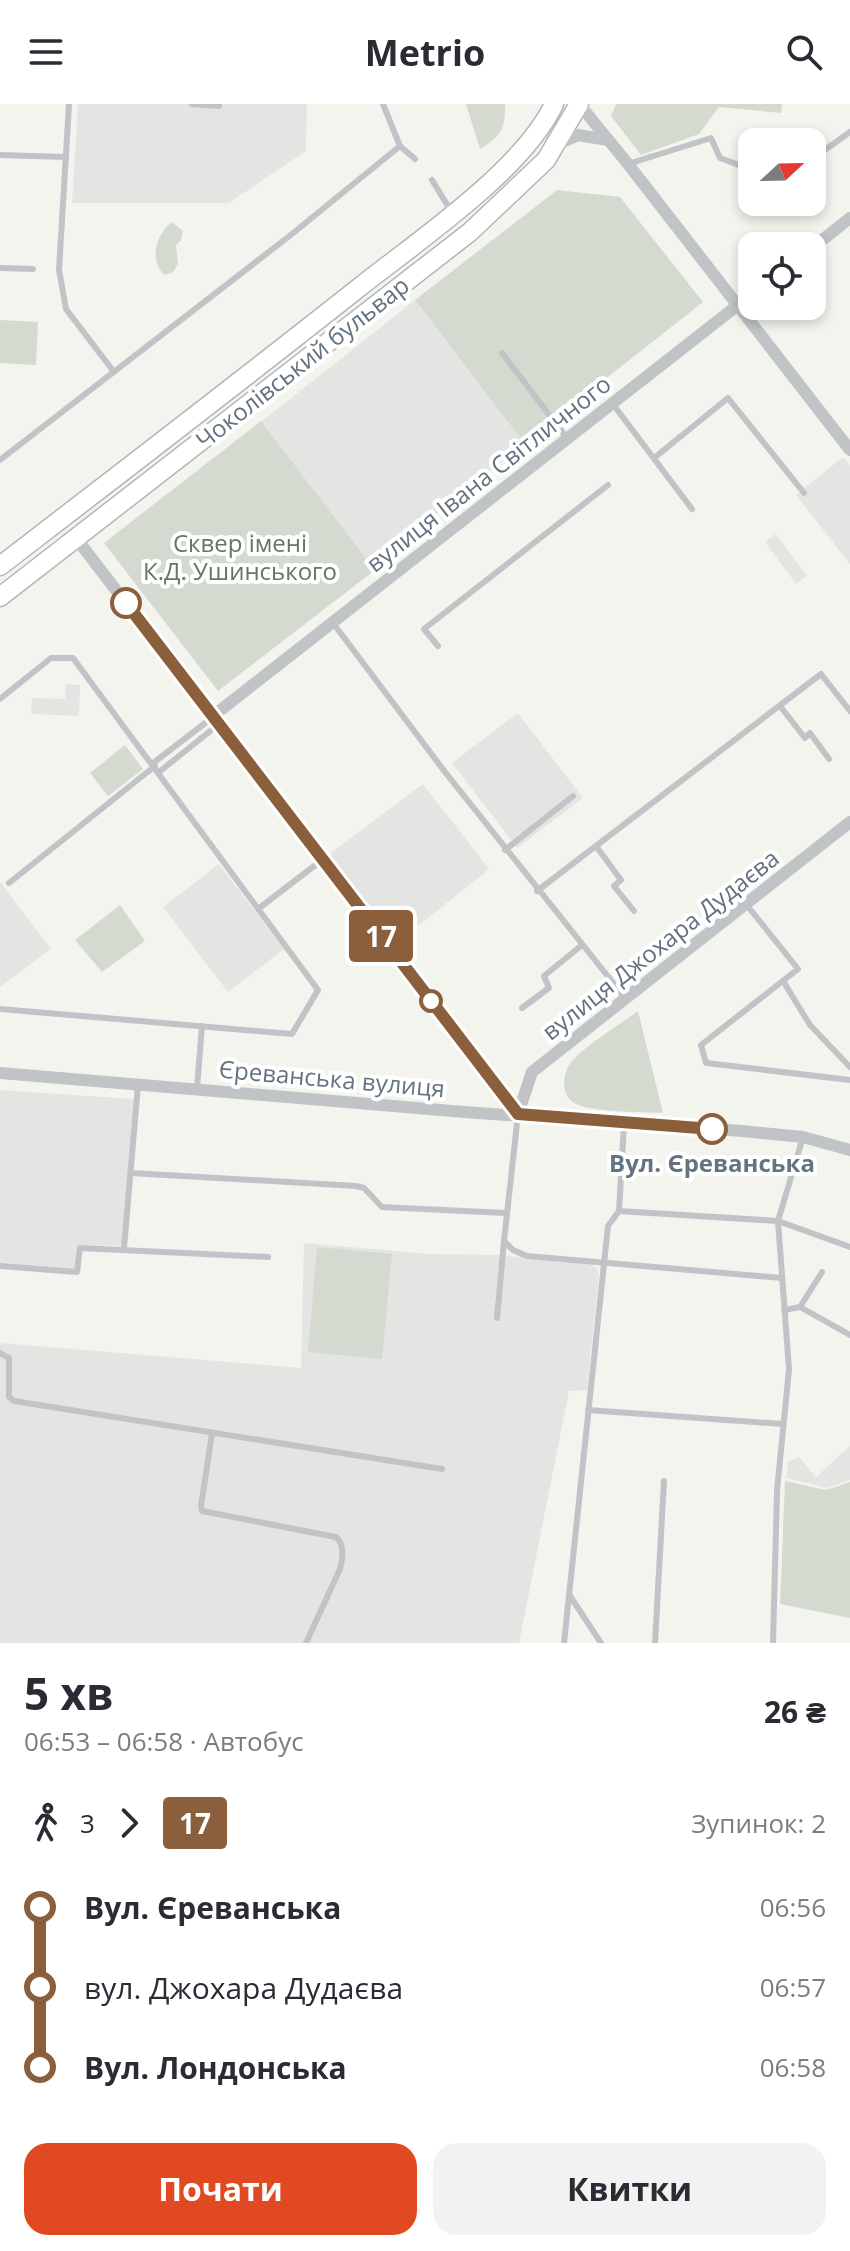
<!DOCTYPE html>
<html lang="uk">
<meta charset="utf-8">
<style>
:root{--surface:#fff;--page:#f2f2f3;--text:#2b2b33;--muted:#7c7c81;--accent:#e14922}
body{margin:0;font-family:"Open Sans",sans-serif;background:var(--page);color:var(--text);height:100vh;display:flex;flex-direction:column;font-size:30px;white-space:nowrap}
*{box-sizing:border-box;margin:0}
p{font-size:26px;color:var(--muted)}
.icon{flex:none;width:44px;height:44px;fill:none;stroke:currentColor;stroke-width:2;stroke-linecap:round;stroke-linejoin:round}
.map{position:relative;height:1539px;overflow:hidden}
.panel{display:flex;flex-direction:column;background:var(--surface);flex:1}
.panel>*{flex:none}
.badge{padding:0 16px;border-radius:6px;font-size:28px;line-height:52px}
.needle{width:52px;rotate:68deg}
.buttons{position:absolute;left:738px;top:24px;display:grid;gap:16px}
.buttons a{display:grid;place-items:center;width:88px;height:88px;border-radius:16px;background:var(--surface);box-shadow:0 4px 12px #0003;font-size:40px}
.map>.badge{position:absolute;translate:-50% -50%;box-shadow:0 0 0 4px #fff}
.legs{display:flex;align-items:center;gap:12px;height:88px;padding:0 24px;font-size:26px}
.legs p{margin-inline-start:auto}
.summary{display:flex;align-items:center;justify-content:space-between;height:136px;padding:0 24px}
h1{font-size:44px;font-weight:700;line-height:60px}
.primary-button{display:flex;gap:16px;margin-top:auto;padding:16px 24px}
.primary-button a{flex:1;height:92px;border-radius:24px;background:var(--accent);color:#fff;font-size:32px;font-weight:700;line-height:92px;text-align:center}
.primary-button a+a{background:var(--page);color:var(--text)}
ul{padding:0 24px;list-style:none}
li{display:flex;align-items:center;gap:28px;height:80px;font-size:30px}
li i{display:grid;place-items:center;width:12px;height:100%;margin:0 10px;background:currentColor}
li i::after{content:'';width:20px;height:20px;margin:-10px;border:6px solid;border-radius:50%;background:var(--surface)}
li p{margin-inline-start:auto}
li:first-child i{background:linear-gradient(#0000 50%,currentColor 0)}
li:last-child i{background:linear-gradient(currentColor 50%,#0000 0)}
header{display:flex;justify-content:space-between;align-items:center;height:104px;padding:0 24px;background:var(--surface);font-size:36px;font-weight:700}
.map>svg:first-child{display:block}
</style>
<header><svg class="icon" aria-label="menu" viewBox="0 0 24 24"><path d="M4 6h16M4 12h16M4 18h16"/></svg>Metrio<svg class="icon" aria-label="search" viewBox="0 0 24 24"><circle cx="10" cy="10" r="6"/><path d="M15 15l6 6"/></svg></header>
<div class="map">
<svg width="850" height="1539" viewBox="0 0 850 1539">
<rect width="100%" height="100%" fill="#f4f4ef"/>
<g fill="#e4e5e3">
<polygon points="78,0 307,0 306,47 229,99 72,99"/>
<polygon points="415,196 524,339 376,460 367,455 261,318"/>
<polygon points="843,353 850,361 850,460 796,391"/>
<polygon points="776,430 807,472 796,480 765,438"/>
<polygon points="66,580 80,581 79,612 31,610 32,594 65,595"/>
<polygon points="518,609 583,694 517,744 452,659"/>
<polygon points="423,680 489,765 395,840 327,752"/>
<polygon points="219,760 284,845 228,888 163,803"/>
<polygon points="0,778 51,845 0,883"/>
<polygon points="0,986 134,995 122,1142 78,1141 75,1166 0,1160"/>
<polygon points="304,1139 430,1150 500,1151 591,1160 596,1164 599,1170 587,1286 569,1287 519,1539 0,1539 0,1239 301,1264"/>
<polygon points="850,1342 850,1376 827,1384 786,1374 788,1358 799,1353 816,1373"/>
</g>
<g fill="#d4dad0">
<path d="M466,0H505C505,25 502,31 480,45Z"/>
<polygon points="616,0 782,0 781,9 719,3 699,30 641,51 611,12"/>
<polygon points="557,86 620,93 703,198 524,339 415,196"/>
<path d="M172,118L183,127L181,136L176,141L178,160L173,168L165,171C148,157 156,130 172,118Z"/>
<polygon points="0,216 38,218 36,261 0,259"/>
<polygon points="261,317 375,466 218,587 104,439"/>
<polygon points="125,641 143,665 108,692 90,669"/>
<polygon points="120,801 145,837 102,868 75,836"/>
<path d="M638,907L663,1009C642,1008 599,1008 581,1002C560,996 560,971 573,956C585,942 622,919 638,907Z"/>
<polygon points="317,1143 392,1150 382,1255 308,1248"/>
<polygon points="785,1377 826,1386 850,1378 850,1514 780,1500"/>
</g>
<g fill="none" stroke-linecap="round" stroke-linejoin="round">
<defs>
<g id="primary">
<path d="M0,462C121,369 241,277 361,182C418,137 524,65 554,0"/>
<polyline points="0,493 470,128 546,56 579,0"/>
</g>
</defs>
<use href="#primary" stroke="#b1b6b9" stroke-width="21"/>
<g stroke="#c1c4c7" stroke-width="6">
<polyline points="69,0 59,166 66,205 114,268"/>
<polyline points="192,0 219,2"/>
<polyline points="400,42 415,55"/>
<polyline points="0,51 66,53"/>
<polyline points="812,55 850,28"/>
<polyline points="628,60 711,34 720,54 752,66"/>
<polyline points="432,76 451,107"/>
<polyline points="0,164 33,165"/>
<polyline points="502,249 567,334"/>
<polyline points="612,299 692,405"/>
<polyline points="654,354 728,294 804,389"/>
<polyline points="0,356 292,130 400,42 383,0"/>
<polyline points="333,519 445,668 626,895"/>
<polyline points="438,542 424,525 608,381"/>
<polyline points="0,595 51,554 73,554 318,886 292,930 0,905"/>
<polyline points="780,602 805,634 810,629 829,655"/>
<polyline points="152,660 213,613"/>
<polyline points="159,668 219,620"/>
<polyline points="596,742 621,776 614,782 634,807"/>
<polyline points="505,746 573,692"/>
<polyline points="9,779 155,662"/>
<polyline points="537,787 821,570 850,607"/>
<polyline points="746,800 798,865 701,941 706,959 850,976"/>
<polyline points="258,805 322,756"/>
<polyline points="783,877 810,921 850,963"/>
<polyline points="522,904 549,884 544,872 582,841"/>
<polyline points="197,984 202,922"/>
<polyline points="518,1010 504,1137 513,1146 527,1152 782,1174"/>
<polyline points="131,1069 356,1082 364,1084 382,1103 506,1109"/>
<polyline points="619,1107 778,1117 850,1143"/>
<polyline points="124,1144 138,981"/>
<polyline points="0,1162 77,1168 80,1144 268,1153"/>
<polyline points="800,1203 850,1231"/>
<polyline points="784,1206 800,1203 822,1168"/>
<polyline points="497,1214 504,1137"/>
<polyline points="0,1249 9,1254 9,1293 14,1297 442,1365"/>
<polyline points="588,1306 783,1320"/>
<path d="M212,1329L201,1402L202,1407L336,1433C345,1441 343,1454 340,1465L306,1539"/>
<polyline points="570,1492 601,1539"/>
<polyline points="564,1539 608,1122 619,1107 624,1020"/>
<polyline points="655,1539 664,1377"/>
<polyline points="773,1539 777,1387 789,1265 778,1117 803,1033"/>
</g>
<g stroke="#c1c4c7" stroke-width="12">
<polyline points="579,0 628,60 850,346"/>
<polyline points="558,40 578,31 608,36"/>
<polyline points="812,144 850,114"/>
<polyline points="76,434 518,1010"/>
<polyline points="213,612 752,190"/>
<polyline points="0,969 464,1008 742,1027 803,1033 850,1046"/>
<polyline points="518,1010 532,968 850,718"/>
</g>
<use href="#primary" stroke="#fff" stroke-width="18"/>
</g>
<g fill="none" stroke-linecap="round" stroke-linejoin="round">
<defs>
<polyline id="line-1" points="126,499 518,1010 712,1025"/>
</defs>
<use href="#line-1" stroke="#fff" stroke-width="18"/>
<use href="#line-1" stroke="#8b5e3c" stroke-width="12"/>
</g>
<g fill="#fff" stroke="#8b5e3c" stroke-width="4">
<circle cx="126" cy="499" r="14"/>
<circle cx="431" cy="897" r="10"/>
<circle cx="712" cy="1025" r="14"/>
</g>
<g text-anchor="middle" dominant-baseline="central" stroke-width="8" stroke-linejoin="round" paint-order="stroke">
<g font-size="24" fill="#637480" stroke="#fff">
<text transform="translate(302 258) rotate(-38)">Чоколівський бульвар</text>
<text transform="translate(488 369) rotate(-38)">вулиця Івана Світличного</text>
<text transform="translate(660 840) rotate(-38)">вулиця Джохара Дудаєва</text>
<text transform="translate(332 974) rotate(5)">Єреванська вулиця</text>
</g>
<g font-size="24" fill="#667761" stroke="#fff">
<text x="240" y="438">Сквер імені<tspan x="240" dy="28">К.Д. Ушинського</tspan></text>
</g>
<g font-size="24" font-weight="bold" fill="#637480" stroke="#fff">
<text x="712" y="1058">Вул. Єреванська</text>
</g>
</g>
</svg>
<div class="buttons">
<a><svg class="needle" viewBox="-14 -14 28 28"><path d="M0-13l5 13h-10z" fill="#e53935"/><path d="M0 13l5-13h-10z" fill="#7c7c81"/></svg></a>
<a><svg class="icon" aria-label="locate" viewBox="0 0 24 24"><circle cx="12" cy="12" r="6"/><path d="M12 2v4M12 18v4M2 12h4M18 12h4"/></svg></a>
</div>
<b class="badge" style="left:381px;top:832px;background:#8b5e3c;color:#fff">17</b>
</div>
<section class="panel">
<div class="summary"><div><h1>5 хв</h1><p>06:53 – 06:58 · Автобус</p></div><b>26 ₴</b></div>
<div class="legs"><svg class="icon" aria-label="walk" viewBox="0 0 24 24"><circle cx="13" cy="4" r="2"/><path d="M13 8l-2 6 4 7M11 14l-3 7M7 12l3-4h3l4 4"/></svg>3<svg class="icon" aria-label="forward" viewBox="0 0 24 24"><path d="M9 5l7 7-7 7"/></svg><b class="badge" style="background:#8b5e3c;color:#fff">17</b><p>Зупинок: 2</p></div>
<ul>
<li><i style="color:#8b5e3c"></i><b>Вул. Єреванська</b><p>06:56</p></li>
<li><i style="color:#8b5e3c"></i><span>вул. Джохара Дудаєва</span><p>06:57</p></li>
<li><i style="color:#8b5e3c"></i><b>Вул. Лондонська</b><p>06:58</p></li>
</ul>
<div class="primary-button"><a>Почати</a><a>Квитки</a></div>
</section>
